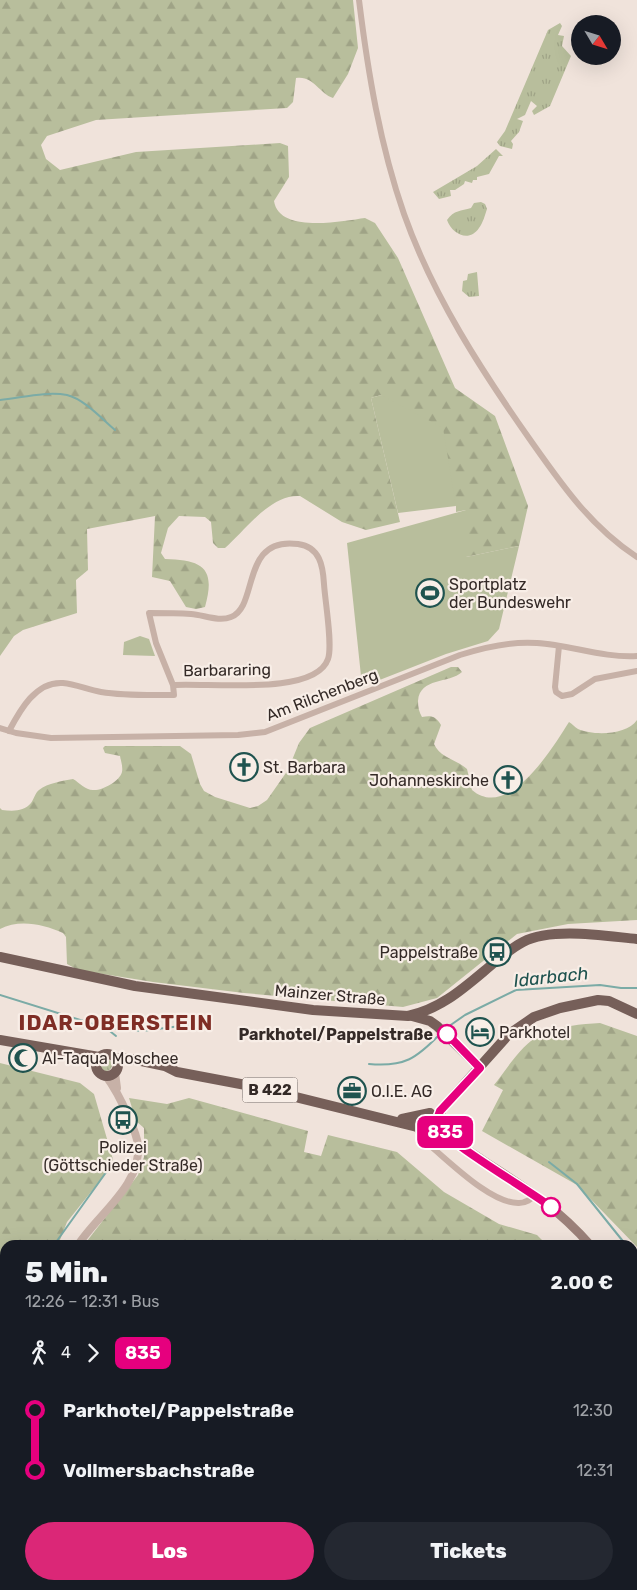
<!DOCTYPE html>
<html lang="de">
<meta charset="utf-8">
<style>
:root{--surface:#171b24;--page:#242831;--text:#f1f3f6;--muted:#9ea1a6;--accent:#db2777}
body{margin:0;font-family:Rubik,sans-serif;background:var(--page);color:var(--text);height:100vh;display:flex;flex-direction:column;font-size:19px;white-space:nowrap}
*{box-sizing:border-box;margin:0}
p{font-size:16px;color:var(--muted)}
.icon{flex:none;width:28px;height:28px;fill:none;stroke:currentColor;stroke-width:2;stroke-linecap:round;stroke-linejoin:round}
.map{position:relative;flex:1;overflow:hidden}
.drawer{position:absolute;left:0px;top:1240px;width:638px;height:350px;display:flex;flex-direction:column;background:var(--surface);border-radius:15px 15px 0 0;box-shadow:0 5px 20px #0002}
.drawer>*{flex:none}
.badge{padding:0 10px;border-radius:8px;font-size:18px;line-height:32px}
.needle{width:32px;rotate:128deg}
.fabs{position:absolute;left:571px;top:15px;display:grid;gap:10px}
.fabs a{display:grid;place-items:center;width:50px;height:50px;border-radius:50%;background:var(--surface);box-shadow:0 5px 20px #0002;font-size:25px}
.map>.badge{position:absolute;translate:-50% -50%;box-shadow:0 0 0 2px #fff}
.legs{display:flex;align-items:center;gap:8px;height:55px;padding:0 25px;font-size:16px}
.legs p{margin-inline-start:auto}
.summary{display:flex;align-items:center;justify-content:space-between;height:85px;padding:0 25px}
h1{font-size:28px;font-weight:800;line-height:38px}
.cta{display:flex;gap:10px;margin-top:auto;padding:10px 25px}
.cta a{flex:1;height:58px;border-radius:30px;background:var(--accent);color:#fff;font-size:20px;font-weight:800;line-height:58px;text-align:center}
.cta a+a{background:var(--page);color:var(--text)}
ul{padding:0 25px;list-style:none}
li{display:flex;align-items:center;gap:18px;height:60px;font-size:19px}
li i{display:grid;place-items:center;width:8px;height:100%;margin:0 6px;background:currentColor}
li i::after{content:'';width:12px;height:12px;margin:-6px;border:4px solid;border-radius:50%;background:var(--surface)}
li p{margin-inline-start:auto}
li:first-child i{background:linear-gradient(#0000 50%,currentColor 0)}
li:last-child i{background:linear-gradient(currentColor 50%,#0000 0)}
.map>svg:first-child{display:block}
</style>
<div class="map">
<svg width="637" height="1590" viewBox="0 0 637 1590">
<defs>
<pattern id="grass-tufts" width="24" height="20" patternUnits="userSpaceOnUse" patternTransform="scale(1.25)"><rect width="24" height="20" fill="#b8be9c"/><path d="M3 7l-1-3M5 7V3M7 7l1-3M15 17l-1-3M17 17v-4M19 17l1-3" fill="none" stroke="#9fa386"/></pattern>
<pattern id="forest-firs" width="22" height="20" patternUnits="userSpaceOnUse" patternTransform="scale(1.25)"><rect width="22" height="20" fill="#b8be9c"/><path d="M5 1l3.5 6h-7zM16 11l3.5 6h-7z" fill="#9fa386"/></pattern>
</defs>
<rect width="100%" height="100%" fill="#f0e3db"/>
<g fill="url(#grass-tufts)">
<polygon points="560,23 562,26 558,35 564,36 562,46 571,56 550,106 534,115 532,111 537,106 531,101 525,115 517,119 523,121 519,132 511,141 513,144 512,149 500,146 497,142 505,131 548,30"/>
<polygon points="496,149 503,156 499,156 489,174 477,177 477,180 473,180 472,183 465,181 464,184 455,190 450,190 451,196 439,199 433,192 477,166"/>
<path d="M481,202L485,204L487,209C485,215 483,223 479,228C469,243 452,234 447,220C454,210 461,211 471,208L474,203Z"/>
<polygon points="477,272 479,296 469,297 462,291 463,281 467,280 468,274"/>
<circle cx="106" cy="1065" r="6"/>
</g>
<g fill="url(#forest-firs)">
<path d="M0,0H353L358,48L348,74L333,98C319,93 313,75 296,78L293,102L287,108L96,120L47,136L41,145L46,159L60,170L136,152L280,143L288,146L289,177L274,201C279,234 343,221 365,218L375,223L398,258L455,388L495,416L528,506L519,546L466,557V510L456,512V506L381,395L371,398L400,522L366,530L342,522L300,496C270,494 246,530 225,548H218L213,543L211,522L205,517L179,516L168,528L161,553L165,559C203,560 216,568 205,607L196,609L186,607L170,581L152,577L155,516L87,529L88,570L76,580L77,613L23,630L14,636L0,656Z"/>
<path d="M451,667H458L462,672C449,684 420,677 418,701C418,707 419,712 422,717C431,715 436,716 441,725L434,744C440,758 456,759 467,769L472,790C508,821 552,749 569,722C573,724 574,727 578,729C594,736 627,735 637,720V920L568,924L517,934L437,998L403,1007L244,993L153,982L78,970L67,964L66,937L63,933C43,924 19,919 0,929V808L2,810C12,811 24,812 31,803C34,799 35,793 39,790C48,783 62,781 73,779C80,783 85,790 93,790C102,791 120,781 122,772C123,767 121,761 120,756L105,753L103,748L105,746H180L191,754L200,784L204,791L215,797L250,808L258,806L267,800L288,770L299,743L310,728Z"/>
<path d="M600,1023L637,1036V1247L577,1185L482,1131L503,1090L494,1085C507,1069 522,1043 542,1034C559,1026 582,1024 600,1023Z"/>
<polygon points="0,1063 80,1083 94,1094 114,1163 67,1222 58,1245 5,1245 5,1585 71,1585 73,1590 0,1590"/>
<polygon points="129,1098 167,1104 189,1098 308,1131 304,1152 321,1156 328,1135 397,1152 444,1192 499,1224 537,1235 547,1245 84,1245 138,1175 144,1157 144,1128 136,1121"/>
<polygon points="633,1346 637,1350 637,1590 526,1590 525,1587 501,1585 632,1585"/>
<polygon points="95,1585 368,1585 371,1590 96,1590"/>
</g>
<g fill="#b8be9c">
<polygon points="381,395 443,428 456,506 398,513 371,398"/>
<polygon points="466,510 466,557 519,546 499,629 488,641 446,654 377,681 361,676 347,543"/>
<polygon points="140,636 149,639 155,656 123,655 124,642"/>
</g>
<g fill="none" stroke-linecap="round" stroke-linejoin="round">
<g stroke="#7baba6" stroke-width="2">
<path d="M0,400C21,398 46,391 67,395C84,399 102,419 115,430"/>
<polyline points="0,995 106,1028 142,1031 196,1024"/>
<polyline points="106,1028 116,1036"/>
<polyline points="445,1029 465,1015 516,990 600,985 621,988 637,988"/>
<path d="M369,1064C404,1067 416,1059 440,1034"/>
<polyline points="549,1162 577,1184 626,1245"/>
<polyline points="54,1245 112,1164"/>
<polyline points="80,1585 81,1590"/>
</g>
<g stroke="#c7b1a7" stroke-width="6">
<path d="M359,0C368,73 380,145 404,214C433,296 481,370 531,441C562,485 591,527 637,557"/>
<polyline points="559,646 555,687 556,692 562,696 572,694 595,679 637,671"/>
<path d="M0,728L16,733L51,738L238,735L265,732L460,655C485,647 511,641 537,643C571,645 602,658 637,656"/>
<path d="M9,731C20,710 36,681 63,683C76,684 88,690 101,692C125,696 150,695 174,695L173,685L156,643L149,613C163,613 177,613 191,614C204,615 219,622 231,617C259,607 240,536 298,544C320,547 323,566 324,584C325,601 333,645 328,659C315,697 205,682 173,685"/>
<path d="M428,1144C449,1161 491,1204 519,1203C526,1203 531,1199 536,1195"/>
</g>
<g stroke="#c7b1a7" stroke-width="8">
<polyline points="115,1073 117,1088"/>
<path d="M78,1245C97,1215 142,1185 138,1145C137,1135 132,1125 128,1116C122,1102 115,1088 106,1076"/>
<polyline points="91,1585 92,1590"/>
</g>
<g stroke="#9b8079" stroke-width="9">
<path d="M433,1133C452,1138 470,1152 487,1163C525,1187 561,1211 590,1245"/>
<polyline points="632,1294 637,1300"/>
</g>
<g stroke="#765f59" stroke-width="10">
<path d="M0,957L135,986L313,1010L408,1016C444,1008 467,985 495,962C504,955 513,947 523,942C552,927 605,936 637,939"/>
<polyline points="412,1016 430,1021 437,1026 480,1068"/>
<polyline points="0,1040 99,1057"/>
<circle cx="107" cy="1065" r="11"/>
<polyline points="116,1058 132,1059 165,1066 177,1072 251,1086 417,1127"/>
<polyline points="402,1119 430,1113 438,1121 435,1131 427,1134 420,1131 417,1124 420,1117"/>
<polyline points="437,1119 442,1109 509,1034 534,1017 560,1008 598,1000 609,1001 637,1014"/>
</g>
</g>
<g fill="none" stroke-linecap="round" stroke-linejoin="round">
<defs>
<path id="line-1" d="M447,1034L480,1068L440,1111C438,1116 436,1121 438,1126C445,1141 532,1192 551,1207"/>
</defs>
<use href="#line-1" stroke="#fff" stroke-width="11"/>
<use href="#line-1" stroke="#e6007e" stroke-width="8"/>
</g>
<defs>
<symbol id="stadium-ring" viewBox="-11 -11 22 22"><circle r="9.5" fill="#f8eee7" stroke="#1f534f" stroke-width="1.5"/><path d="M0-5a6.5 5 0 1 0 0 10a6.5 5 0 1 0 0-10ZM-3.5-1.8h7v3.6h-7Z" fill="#1f534f"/></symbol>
<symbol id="church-ring" viewBox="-11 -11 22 22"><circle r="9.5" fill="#f8eee7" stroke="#1f534f" stroke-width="1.5"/><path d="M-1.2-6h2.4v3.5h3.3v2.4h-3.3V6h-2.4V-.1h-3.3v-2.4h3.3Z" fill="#1f534f"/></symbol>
<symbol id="bus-ring" viewBox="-11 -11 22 22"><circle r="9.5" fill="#f8eee7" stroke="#1f534f" stroke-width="1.5"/><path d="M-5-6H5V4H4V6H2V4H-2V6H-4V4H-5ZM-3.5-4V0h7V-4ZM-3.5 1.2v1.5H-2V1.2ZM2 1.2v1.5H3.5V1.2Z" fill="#1f534f"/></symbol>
<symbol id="hotel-ring" viewBox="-11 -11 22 22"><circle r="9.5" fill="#f8eee7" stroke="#1f534f" stroke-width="1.5"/><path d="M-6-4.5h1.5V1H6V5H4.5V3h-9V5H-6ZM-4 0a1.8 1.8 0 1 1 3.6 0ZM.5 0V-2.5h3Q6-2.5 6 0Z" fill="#1f534f"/></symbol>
<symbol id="mosque-ring" viewBox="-11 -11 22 22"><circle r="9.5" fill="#f8eee7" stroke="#1f534f" stroke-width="1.5"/><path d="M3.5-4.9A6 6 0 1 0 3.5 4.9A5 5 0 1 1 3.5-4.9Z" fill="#1f534f"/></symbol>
<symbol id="office-ring" viewBox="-11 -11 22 22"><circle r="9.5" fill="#f8eee7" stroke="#1f534f" stroke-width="1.5"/><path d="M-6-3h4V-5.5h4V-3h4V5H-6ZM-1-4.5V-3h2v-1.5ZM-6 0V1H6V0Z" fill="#1f534f"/></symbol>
</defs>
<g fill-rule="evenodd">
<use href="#stadium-ring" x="414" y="577" width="32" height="32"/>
<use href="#church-ring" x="228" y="751" width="32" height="32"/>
<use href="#church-ring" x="492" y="764" width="32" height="32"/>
<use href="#bus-ring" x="481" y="936" width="32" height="32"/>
<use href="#hotel-ring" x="464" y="1016" width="32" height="32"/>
<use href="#mosque-ring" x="7" y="1042" width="32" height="32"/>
<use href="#office-ring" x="336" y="1075" width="32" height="32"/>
<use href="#bus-ring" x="107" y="1104" width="32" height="32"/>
</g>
<g fill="#fff" stroke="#e6007e" stroke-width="2.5">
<circle cx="447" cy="1034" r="9"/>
<circle cx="551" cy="1207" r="9"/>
</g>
<g text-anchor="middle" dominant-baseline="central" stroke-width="4.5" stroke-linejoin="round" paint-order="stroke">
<rect fill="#f8eee7" stroke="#6f6561" stroke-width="1" x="242.5" y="1077.5" width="55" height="25" rx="4"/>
<g font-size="15" font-weight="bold" fill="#342a27">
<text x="270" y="1090">B 422</text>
</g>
<g font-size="16" fill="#342a27" stroke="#f8eee7" text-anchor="start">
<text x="449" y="584">Sportplatz<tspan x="449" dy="18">der Bundeswehr</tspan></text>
<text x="263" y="767">St. Barbara</text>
<text x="489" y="780" text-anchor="end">Johanneskirche</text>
<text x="478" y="952" text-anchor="end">Pappelstraße</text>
<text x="499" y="1032">Parkhotel</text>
<text x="42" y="1058">Al-Taqua Moschee</text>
<text x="371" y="1091">O.I.E. AG</text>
<text x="123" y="1147" text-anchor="middle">Polizei<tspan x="123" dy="18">(Göttschieder Straße)</tspan></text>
</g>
<g font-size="16" fill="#342a27" stroke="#f8eee7">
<text transform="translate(227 670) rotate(-1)">Barbararing</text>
<text transform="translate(322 695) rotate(-21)">Am Rilchenberg</text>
<text transform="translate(330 995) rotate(5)">Mainzer Straße</text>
</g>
<g font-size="16" font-weight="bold" fill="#342a27" stroke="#f8eee7" text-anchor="end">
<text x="433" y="1034">Parkhotel/Pappelstraße</text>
</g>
<g font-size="18" font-style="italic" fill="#1f534f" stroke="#f8eee7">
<text transform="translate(551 977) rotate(-6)">Idarbach</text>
</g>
<g font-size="21" font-weight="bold" letter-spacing="1" fill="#7f2d25" stroke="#f8eee7">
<text x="116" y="1022">IDAR-OBERSTEIN</text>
</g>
</g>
</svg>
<div class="fabs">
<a><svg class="needle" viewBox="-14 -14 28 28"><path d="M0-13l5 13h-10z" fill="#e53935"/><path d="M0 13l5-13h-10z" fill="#9ea1a6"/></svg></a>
</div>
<b class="badge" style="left:445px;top:1132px;background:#e6007e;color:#fff">835</b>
<section class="drawer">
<div class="summary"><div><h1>5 Min.</h1><p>12:26 – 12:31 · Bus</p></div><b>2.00 €</b></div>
<div class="legs"><svg class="icon" aria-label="walk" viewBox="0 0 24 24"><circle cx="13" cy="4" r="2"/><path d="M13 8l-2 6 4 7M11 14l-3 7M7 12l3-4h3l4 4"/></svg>4<svg class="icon" aria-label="forward" viewBox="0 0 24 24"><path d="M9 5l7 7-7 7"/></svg><b class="badge" style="background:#e6007e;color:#fff">835</b></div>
<ul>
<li><i style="color:#e6007e"></i><b>Parkhotel/Pappelstraße</b><p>12:30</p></li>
<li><i style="color:#e6007e"></i><b>Vollmersbachstraße</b><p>12:31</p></li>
</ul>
<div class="cta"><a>Los</a><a>Tickets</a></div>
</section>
</div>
